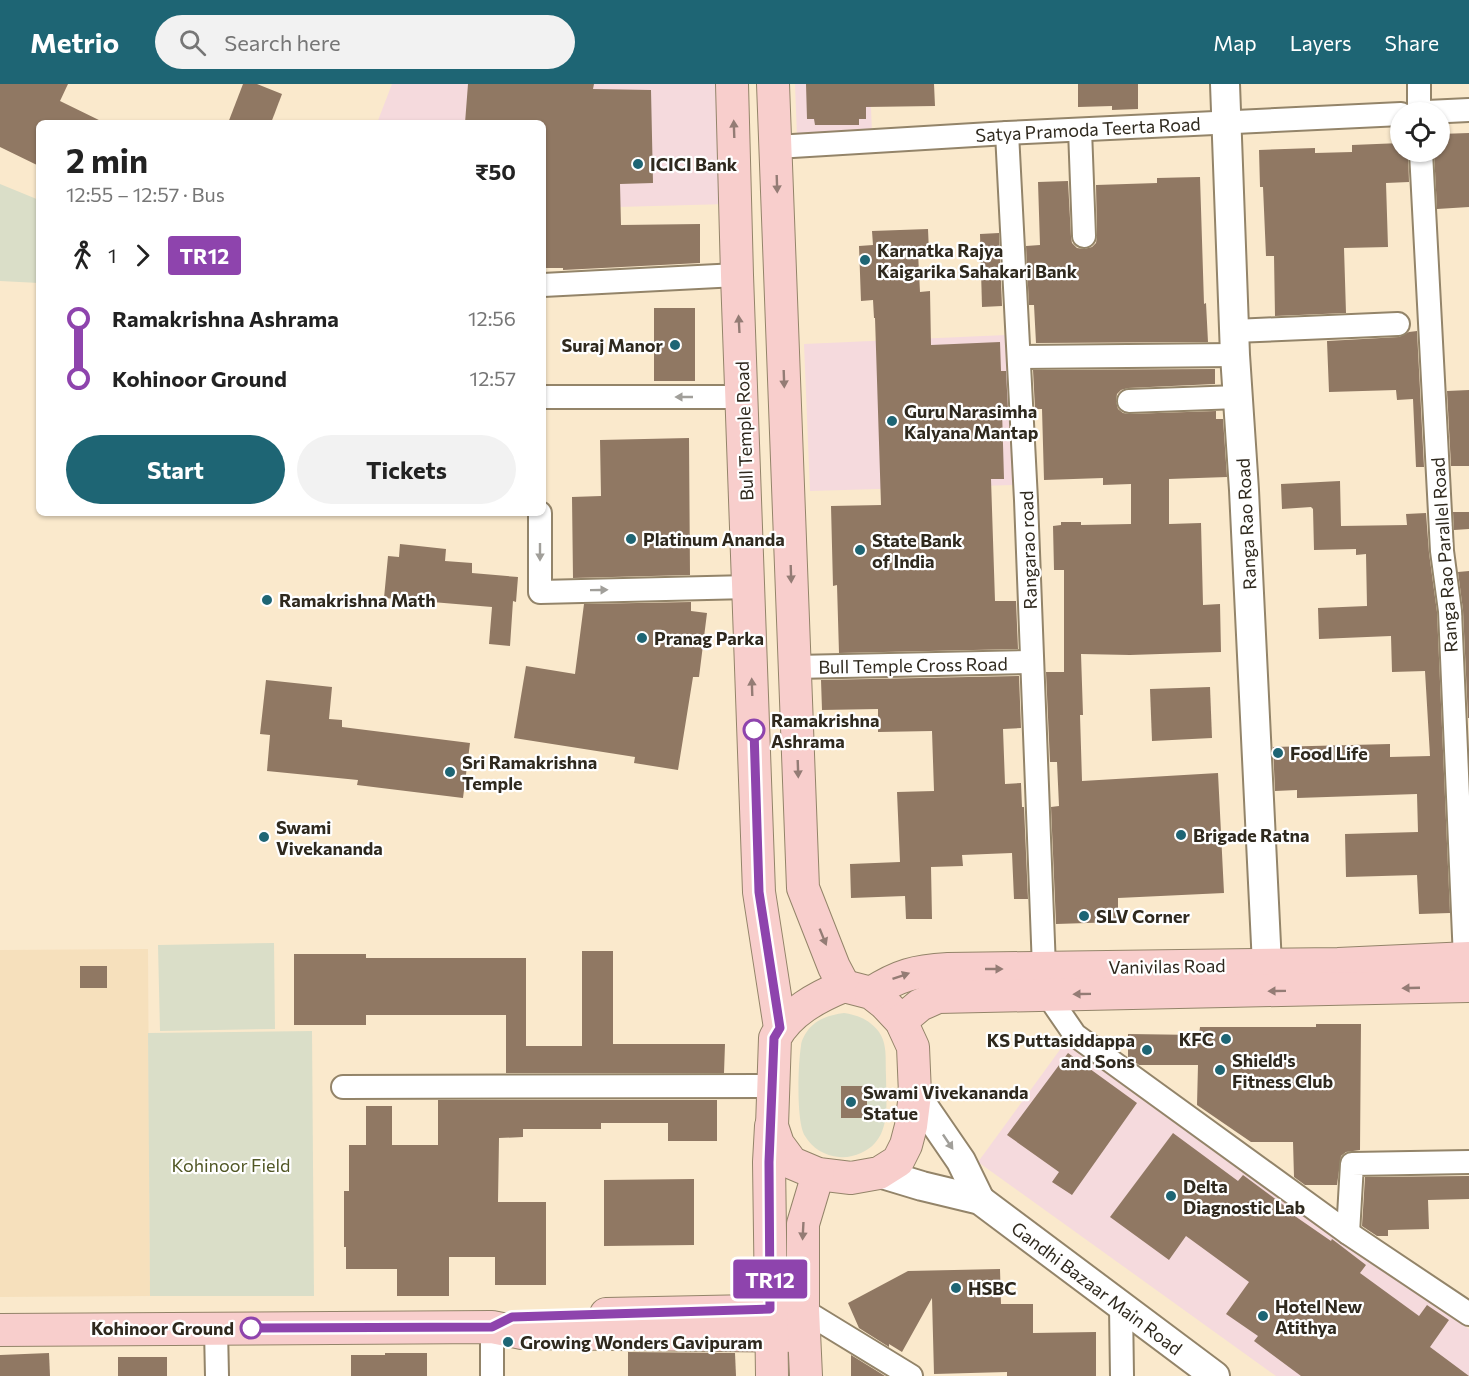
<!DOCTYPE html>
<meta charset="utf-8">
<style>
:root{--surface:#fff;--page:#f2f2f2;--text:#222;--muted:#767676;--accent:#1e6574}
body{margin:0;font-family:Commissioner,sans-serif;background:var(--page);color:var(--text);height:100vh;display:flex;flex-direction:column;font-size:22px;white-space:nowrap}
*{box-sizing:border-box;margin:0}
p{font-size:20px;color:var(--muted)}
.icon{flex:none;width:33px;height:33px;fill:none;stroke:currentColor;stroke-width:2;stroke-linecap:round;stroke-linejoin:round}
.map{position:relative;flex:1;overflow:hidden}
.sheet{position:absolute;left:36px;top:36px;width:510px;height:396px;display:flex;flex-direction:column;background:var(--surface);border-radius:9px;box-shadow:0 2px 4px #0004}
.sheet>*{flex:none}
.badge{padding:0 12px;border-radius:4px;font-size:21px;line-height:39px}
.fabs{position:absolute;left:1390px;top:18px;display:grid;gap:12px}
.fabs a{display:grid;place-items:center;width:60px;height:60px;border-radius:50%;background:var(--surface);box-shadow:0 2px 4px #0004;font-size:30px}
.map>.badge{position:absolute;translate:-50% -50%;box-shadow:0 0 0 3px #fff}
.legs{display:flex;align-items:center;gap:9px;height:66px;padding:0 30px;font-size:20px}
.legs p{margin-inline-start:auto}
.head{display:flex;align-items:center;justify-content:space-between;height:102px;padding:0 30px}
h1{font-size:33px;font-weight:700;line-height:45px}
.primary-button{display:flex;gap:12px;margin-top:auto;padding:12px 30px}
.primary-button a{flex:1;height:69px;border-radius:36px;background:var(--accent);color:#fff;font-size:24px;font-weight:700;line-height:69px;text-align:center}
.primary-button a+a{background:var(--page);color:var(--text)}
ul{padding:0 30px;list-style:none}
li{display:flex;align-items:center;gap:21px;height:60px;font-size:22px}
li i{display:grid;place-items:center;width:9px;height:100%;margin:0 8px;background:currentColor}
li i::after{content:'';width:15px;height:15px;margin:-8px;border:4px solid;border-radius:50%;background:var(--surface)}
li p{margin-inline-start:auto}
li:first-child i{background:linear-gradient(#0000 50%,currentColor 0)}
li:last-child i{background:linear-gradient(currentColor 50%,#0000 0)}
header{display:flex;align-items:center;gap:36px;box-sizing:border-box;height:84px;padding:0 30px;background:var(--accent);color:#fff}
header strong{font-size:28px}
nav{display:flex;gap:33px;margin-inline-start:auto;font-size:21px}
.search{width:420px;height:54px;background:var(--page);display:flex;align-items:center;gap:15px;box-sizing:border-box;padding:0 21px;border-radius:33px;color:var(--muted);font-size:22px}
.map>svg:first-child{display:block}
</style>
<header>
<strong>Metrio</strong>
<div class="search"><svg class="icon" aria-label="search" viewBox="0 0 24 24"><circle cx="10" cy="10" r="6"/><path d="M15 15l6 6"/></svg>Search here</div>
<nav><a>Map</a><a>Layers</a><a>Share</a></nav>
</header>
<div class="map">
<svg width="1469" height="1292" viewBox="0 0 1469 1292">
<rect width="100%" height="100%" fill="#fae9cc"/>
<g fill="#f5dadd">
<polygon points="392,0 725,0 728,120 543,125 543,39 377,39"/>
<polygon points="795,0 870,0 872,49 797,53"/>
<polygon points="1006,251 1013,401 810,407 804,260"/>
<polygon points="1067,956 1469,1245 1469,1292 1276,1292 978,1078"/>
</g>
<polygon fill="#f6e0bc" points="148,865 150,1212 0,1213 0,866"/>
<g fill="#dadec8">
<polygon points="0,100 39,116 39,199 0,197"/>
<polygon points="274,859 275,945 160,947 158,861"/>
<path d="M844,929C858,931 870,936 879,948C888,961 885,977 886,992C886,1021 892,1055 861,1069C854,1072 846,1074 839,1073C825,1072 812,1064 805,1052C796,1038 798,980 801,962C801,957 805,950 808,946C818,934 830,931 844,929Z"/>
<polygon points="312,947 314,1212 150,1212 148,949"/>
</g>
<g fill="#907863">
<polygon points="0,0 68,0 60,17 105,39 39,39 39,82 0,63"/>
<polygon points="243,0 257,0 282,10 271,39 228,39"/>
<polygon points="468,0 594,0 593,5 651,6 653,99 620,100 621,141 700,140 700,179 563,186 563,184 543,184 543,39 465,39"/>
<polygon points="806,0 934,0 935,22 866,23 866,35 859,35 859,41 815,41 814,35 807,35"/>
<polygon points="1078,0 1138,0 1138,25 1112,26 1112,22 1078,23"/>
<polygon points="1469,49 1469,123 1437,125 1434,68 1440,68 1440,50"/>
<polygon points="1401,59 1401,68 1408,68 1409,98 1386,99 1388,163 1344,164 1346,229 1275,232 1274,172 1266,172 1263,103 1260,103 1259,66 1315,64 1315,69 1352,68 1352,61"/>
<polygon points="1200,93 1204,220 1206,219 1208,258 1036,259 1034,221 1029,221 1026,162 1040,161 1038,98 1068,97 1071,153 1072,159 1077,164 1084,165 1092,163 1096,159 1097,152 1096,101 1157,99 1157,94"/>
<polygon points="928,145 929,168 918,168 920,208 930,207 931,261 1000,258 1001,287 1006,287 1008,326 1002,326 1004,395 991,395 995,517 1016,517 1018,565 839,569 837,501 833,502 831,422 881,421 875,234 874,234 873,216 861,217 859,162 873,161 872,147"/>
<polygon points="999,149 1002,222 982,223 980,150"/>
<rect x="654" y="224" width="41" height="73"/>
<polygon points="1417,247 1424,383 1416,383 1413,315 1397,316 1396,306 1329,308 1327,257 1399,253 1409,248"/>
<polygon points="1215,285 1215,300 1128,304 1121,306 1117,310 1116,317 1118,325 1123,329 1129,330 1216,327 1216,335 1223,335 1227,393 1169,395 1169,440 1201,439 1203,521 1220,520 1221,568 1130,571 1081,570 1083,631 1080,631 1082,697 1218,689 1224,809 1118,814 1118,838 1056,840 1051,723 1059,722 1057,678 1050,678 1046,588 1064,588 1064,486 1054,486 1053,442 1061,441 1061,438 1081,438 1081,441 1131,440 1131,400 1103,401 1103,394 1044,396 1042,325 1035,325 1033,286"/>
<polygon points="1469,306 1469,382 1451,382 1447,307"/>
<polygon points="689,354 690,491 573,494 572,413 601,412 600,356"/>
<polygon points="1340,397 1341,442 1407,441 1406,430 1426,429 1429,469 1437,528 1450,829 1419,830 1417,791 1346,793 1345,750 1418,748 1417,710 1297,714 1297,706 1275,707 1273,663 1390,660 1390,673 1430,672 1425,587 1392,588 1391,552 1319,555 1318,524 1367,522 1366,470 1356,471 1356,465 1314,466 1313,425 1311,423 1282,425 1281,400"/>
<polygon points="1453,428 1469,428 1469,445 1454,446"/>
<polygon points="400,460 446,465 445,477 472,479 472,489 518,493 516,518 513,517 510,562 489,560 492,523 384,514 388,472 399,473"/>
<polygon points="1469,487 1469,634 1468,634 1463,526 1458,488"/>
<polygon points="691,518 691,527 707,529 699,593 693,593 678,686 634,679 635,673 514,654 526,582 575,590 584,520"/>
<polygon points="1019,592 1021,644 1003,645 1005,700 1021,699 1022,723 1024,723 1028,815 1014,815 1012,769 962,771 963,782 931,783 932,835 906,835 905,812 851,814 850,780 900,778 897,708 934,707 932,647 878,648 878,625 822,626 821,596"/>
<polygon points="266,596 332,603 329,635 342,636 342,643 470,659 463,714 357,701 358,696 267,687 270,651 260,650"/>
<polygon points="1210,603 1212,654 1152,657 1150,605"/>
<polygon points="582,867 613,867 613,960 725,960 724,989 506,989 506,931 366,931 366,941 294,941 294,870 366,870 366,874 526,874 526,962 582,962"/>
<rect x="80" y="882" width="27" height="22"/>
<polygon points="1316,940 1361,940 1360,1066 1346,1068 1341,1072 1337,1101 1305,1101 1294,1093 1293,1058 1251,1058 1197,1021 1198,981 1139,981 1128,973 1128,950 1199,951 1200,943 1316,943"/>
<polygon points="1068,969 1137,1019 1072,1111 1052,1098 1059,1088 1007,1051"/>
<rect x="841" y="1002" width="26" height="32"/>
<polygon points="438,1016 717,1016 717,1057 668,1057 668,1039 601,1039 601,1045 523,1045 523,1053 499,1054 498,1118 546,1118 546,1201 495,1201 495,1173 449,1173 449,1212 397,1212 397,1185 346,1185 346,1163 344,1163 344,1107 349,1107 349,1061 366,1061 366,1022 392,1022 392,1061 438,1061"/>
<polygon points="1173,1049 1238,1097 1243,1091 1290,1126 1289,1128 1331,1157 1332,1155 1366,1181 1360,1189 1419,1232 1427,1221 1449,1236 1430,1263 1469,1292 1301,1292 1254,1257 1258,1252 1226,1230 1249,1198 1186,1152 1169,1176 1110,1133"/>
<polygon points="1469,1092 1469,1115 1428,1116 1429,1145 1388,1146 1388,1152 1377,1152 1362,1142 1365,1093"/>
<polygon points="694,1095 694,1161 604,1162 604,1096"/>
<polygon points="1000,1185 1001,1220 1033,1220 1033,1249 1096,1248 1096,1292 1007,1292 1007,1288 934,1290 932,1214 902,1268 889,1260 889,1263 859,1244 848,1219 908,1187"/>
<polygon points="628,1268 735,1269 736,1292 628,1292"/>
<polygon points="49,1269 50,1292 0,1292 0,1271"/>
<polygon points="385,1269 427,1269 427,1292 351,1292 351,1271 385,1271"/>
<polygon points="851,1271 885,1292 851,1292"/>
<rect x="118" y="1273" width="49" height="19"/>
</g>
<g fill="none" stroke-linecap="round" stroke-linejoin="round">
<defs>
<g id="minor">
<polyline points="1419,28 1419,0"/>
<polyline points="1427,28 1469,26"/>
<polyline points="1080,46 1084,152"/>
<polyline points="1007,49 1026,416 1044,884"/>
<polyline points="776,63 1007,49 1401,30"/>
<polyline points="1421,68 1442,467 1450,527 1465,875"/>
<polyline points="543,201 737,191"/>
<polyline points="1234,247 1398,240"/>
<polyline points="1020,273 1235,271"/>
<polyline points="543,313 743,313"/>
<polyline points="1129,317 1238,313"/>
<polyline points="540,429 540,508 749,503"/>
<polyline points="795,583 1032,578"/>
<polyline points="1050,911 1053,919 1075,951 1348,1149 1469,1230"/>
<polyline points="343,1003 773,1002"/>
<polyline points="1348,1149 1352,1080 1469,1078"/>
<polyline points="1121,1222 1122,1292"/>
<polyline points="803,1226 911,1292"/>
<polyline points="492,1243 492,1292"/>
<polyline points="216,1245 217,1292"/>
</g>
<g id="tertiary">
<polyline points="1225,0 1235,271 1244,406 1267,881"/>
<polyline points="915,1010 961,1077 980,1116"/>
<polyline points="879,1089 922,1102 980,1116 1215,1292"/>
</g>
<g id="secondary">
<polyline points="732,0 737,191 759,808 780,944"/>
<polyline points="773,0 803,804 834,883 844,902"/>
<path d="M844,902L871,909L885,920L901,937L913,963L915,1010L911,1042L906,1061L898,1077L879,1089L851,1094L818,1090L792,1079L778,1060L772,1042L775,954C789,928 817,913 844,902Z"/>
<path d="M871,909C899,891 915,887 948,885L1338,880L1469,874"/>
<polyline points="901,937 920,921 938,913 1469,902"/>
<polyline points="771,1042 769,1078 772,1292"/>
<polyline points="606,1230 803,1226"/>
<polyline points="0,1246 492,1243 522,1249 804,1252"/>
<polyline points="806,1292 803,1226 803,1140 818,1090"/>
</g>
</defs>
<use href="#minor" stroke="#938469" stroke-width="26"/>
<use href="#tertiary" stroke="#938469" stroke-width="32"/>
<use href="#secondary" stroke="#938469" stroke-width="34"/>
<use href="#minor" stroke="#fff" stroke-width="22"/>
<use href="#tertiary" stroke="#fff" stroke-width="28"/>
<use href="#secondary" stroke="#f8cecc" stroke-width="32"/>
</g>
<defs><path id="oneway-solid" d="M-6-.8H1V-3.2L6.5 0L1 3.2V.8H-6Z" transform="scale(1.5)"/></defs>
<g fill="#947c75">
<use href="#oneway-solid" transform="translate(734 45) rotate(-92)"/>
<use href="#oneway-solid" transform="translate(777 100) rotate(88)"/>
<use href="#oneway-solid" transform="translate(739 240) rotate(-93)"/>
<use href="#oneway-solid" transform="translate(784 295) rotate(88)"/>
<use href="#oneway-solid" transform="translate(791 490) rotate(88)"/>
<use href="#oneway-solid" transform="translate(752 603) rotate(-92)"/>
<use href="#oneway-solid" transform="translate(798 685) rotate(88)"/>
<use href="#oneway-solid" transform="translate(823 853) rotate(68)"/>
<use href="#oneway-solid" transform="translate(994 885)"/>
<use href="#oneway-solid" transform="translate(901 892) rotate(-19)"/>
<use href="#oneway-solid" transform="translate(1411 904) rotate(178)"/>
<use href="#oneway-solid" transform="translate(1277 907) rotate(179)"/>
<use href="#oneway-solid" transform="translate(1082 910) rotate(179)"/>
<use href="#oneway-solid" transform="translate(803 1147) rotate(93)"/>
</g>
<g fill="#a19f9a">
<use href="#oneway-solid" transform="translate(684 313) rotate(-180)"/>
<use href="#oneway-solid" transform="translate(540 468) rotate(90)"/>
<use href="#oneway-solid" transform="translate(599 506) rotate(-1)"/>
<use href="#oneway-solid" transform="translate(948 1058) rotate(56)"/>
</g>
<g fill="none" stroke-linecap="round" stroke-linejoin="round">
<defs>
<polyline id="line-1" points="251,1244 492,1243 512,1233 770,1225 769,1078 774,954 780,944 759,808 754,646"/>
</defs>
<use href="#line-1" stroke="#fff" stroke-width="14"/>
<use href="#line-1" stroke="#8e44ad" stroke-width="9"/>
</g>
<g fill="#1e6574" stroke="#fff" stroke-width="2">
<circle cx="638" cy="80" r="6"/>
<circle cx="865" cy="176" r="6"/>
<circle cx="675" cy="261" r="6"/>
<circle cx="892" cy="337" r="6"/>
<circle cx="631" cy="455" r="6"/>
<circle cx="860" cy="466" r="6"/>
<circle cx="267" cy="516" r="6"/>
<circle cx="642" cy="554" r="6"/>
<circle cx="1278" cy="669" r="6"/>
<circle cx="450" cy="688" r="6"/>
<circle cx="1181" cy="751" r="6"/>
<circle cx="264" cy="753" r="6"/>
<circle cx="1084" cy="832" r="6"/>
<circle cx="1226" cy="955" r="6"/>
<circle cx="1147" cy="966" r="6"/>
<circle cx="1220" cy="986" r="6"/>
<circle cx="851" cy="1018" r="6"/>
<circle cx="1171" cy="1112" r="6"/>
<circle cx="956" cy="1204" r="6"/>
<circle cx="1263" cy="1232" r="6"/>
<circle cx="508" cy="1258" r="6"/>
</g>
<g fill="#fff" stroke="#8e44ad" stroke-width="3">
<circle cx="754" cy="646" r="10"/>
<circle cx="251" cy="1244" r="10"/>
</g>
<g text-anchor="middle" dominant-baseline="central" stroke-width="4.5" stroke-linejoin="round" paint-order="stroke">
<g font-size="18" fill="#2f291e" stroke="#fff">
<text transform="translate(1088 45) rotate(-3)">Satya Pramoda Teerta Road</text>
<text transform="translate(744 347) rotate(-92)">Bull Temple Road</text>
<text transform="translate(1246 440) rotate(-93)">Ranga Rao Road</text>
<text transform="translate(1028 466) rotate(-92)">Rangarao road</text>
<text transform="translate(1444 471) rotate(-94)">Ranga Rao Parallel Road</text>
<text transform="translate(913 581) rotate(-1)">Bull Temple Cross Road</text>
<text transform="translate(1167 882) rotate(-1)">Vanivilas Road</text>
<text transform="translate(1097 1204) rotate(37)">Gandhi Bazaar Main Road</text>
</g>
<g font-size="18" font-weight="bold" fill="#2f291e" stroke="#fff" text-anchor="start">
<text x="650" y="80">ICICI Bank</text>
<text x="877" y="166">Karnatka Rajya<tspan x="877" dy="21">Kaigarika Sahakari Bank</tspan></text>
<text x="663" y="261" text-anchor="end">Suraj Manor</text>
<text x="904" y="327">Guru Narasimha<tspan x="904" dy="21">Kalyana Mantap</tspan></text>
<text x="643" y="455">Platinum Ananda</text>
<text x="872" y="456">State Bank<tspan x="872" dy="21">of India</tspan></text>
<text x="279" y="516">Ramakrishna Math</text>
<text x="654" y="554">Pranag Parka</text>
<text x="1290" y="669">Food Life</text>
<text x="462" y="678">Sri Ramakrishna<tspan x="462" dy="21">Temple</tspan></text>
<text x="276" y="743">Swami<tspan x="276" dy="21">Vivekananda</tspan></text>
<text x="1193" y="751">Brigade Ratna</text>
<text x="1096" y="832">SLV Corner</text>
<text x="1214" y="955" text-anchor="end">KFC</text>
<text x="1135" y="956" text-anchor="end">KS Puttasiddappa<tspan x="1135" dy="21">and Sons</tspan></text>
<text x="1232" y="976">Shield's<tspan x="1232" dy="21">Fitness Club</tspan></text>
<text x="863" y="1008">Swami Vivekananda<tspan x="863" dy="21">Statue</tspan></text>
<text x="1183" y="1102">Delta<tspan x="1183" dy="21">Diagnostic Lab</tspan></text>
<text x="968" y="1204">HSBC</text>
<text x="1275" y="1222">Hotel New<tspan x="1275" dy="21">Atithya</tspan></text>
<text x="520" y="1258">Growing Wonders Gavipuram</text>
</g>
<g font-size="18" font-weight="bold" fill="#2f291e" stroke="#fff" text-anchor="start">
<text x="771" y="636">Ramakrishna<tspan x="771" dy="21">Ashrama</tspan></text>
<text x="234" y="1244" text-anchor="end">Kohinoor Ground</text>
</g>
<g font-size="18" fill="#515725" stroke="#fff">
<text x="231" y="1081">Kohinoor Field</text>
</g>
</g>
</svg>
<div class="fabs">
<a><svg class="icon" aria-label="locate" viewBox="0 0 24 24"><circle cx="12" cy="12" r="6"/><path d="M12 2v4M12 18v4M2 12h4M18 12h4"/></svg></a>
</div>
<b class="badge" style="left:770px;top:1195px;background:#8e44ad;color:#fff">TR12</b>
<section class="sheet">
<div class="head"><div><h1>2 min</h1><p>12:55 – 12:57 · Bus</p></div><b>₹50</b></div>
<div class="legs"><svg class="icon" aria-label="walk" viewBox="0 0 24 24"><circle cx="13" cy="4" r="2"/><path d="M13 8l-2 6 4 7M11 14l-3 7M7 12l3-4h3l4 4"/></svg>1<svg class="icon" aria-label="forward" viewBox="0 0 24 24"><path d="M9 5l7 7-7 7"/></svg><b class="badge" style="background:#8e44ad;color:#fff">TR12</b></div>
<ul>
<li><i style="color:#8e44ad"></i><b>Ramakrishna Ashrama</b><p>12:56</p></li>
<li><i style="color:#8e44ad"></i><b>Kohinoor Ground</b><p>12:57</p></li>
</ul>
<div class="primary-button"><a>Start</a><a>Tickets</a></div>
</section>
</div>
